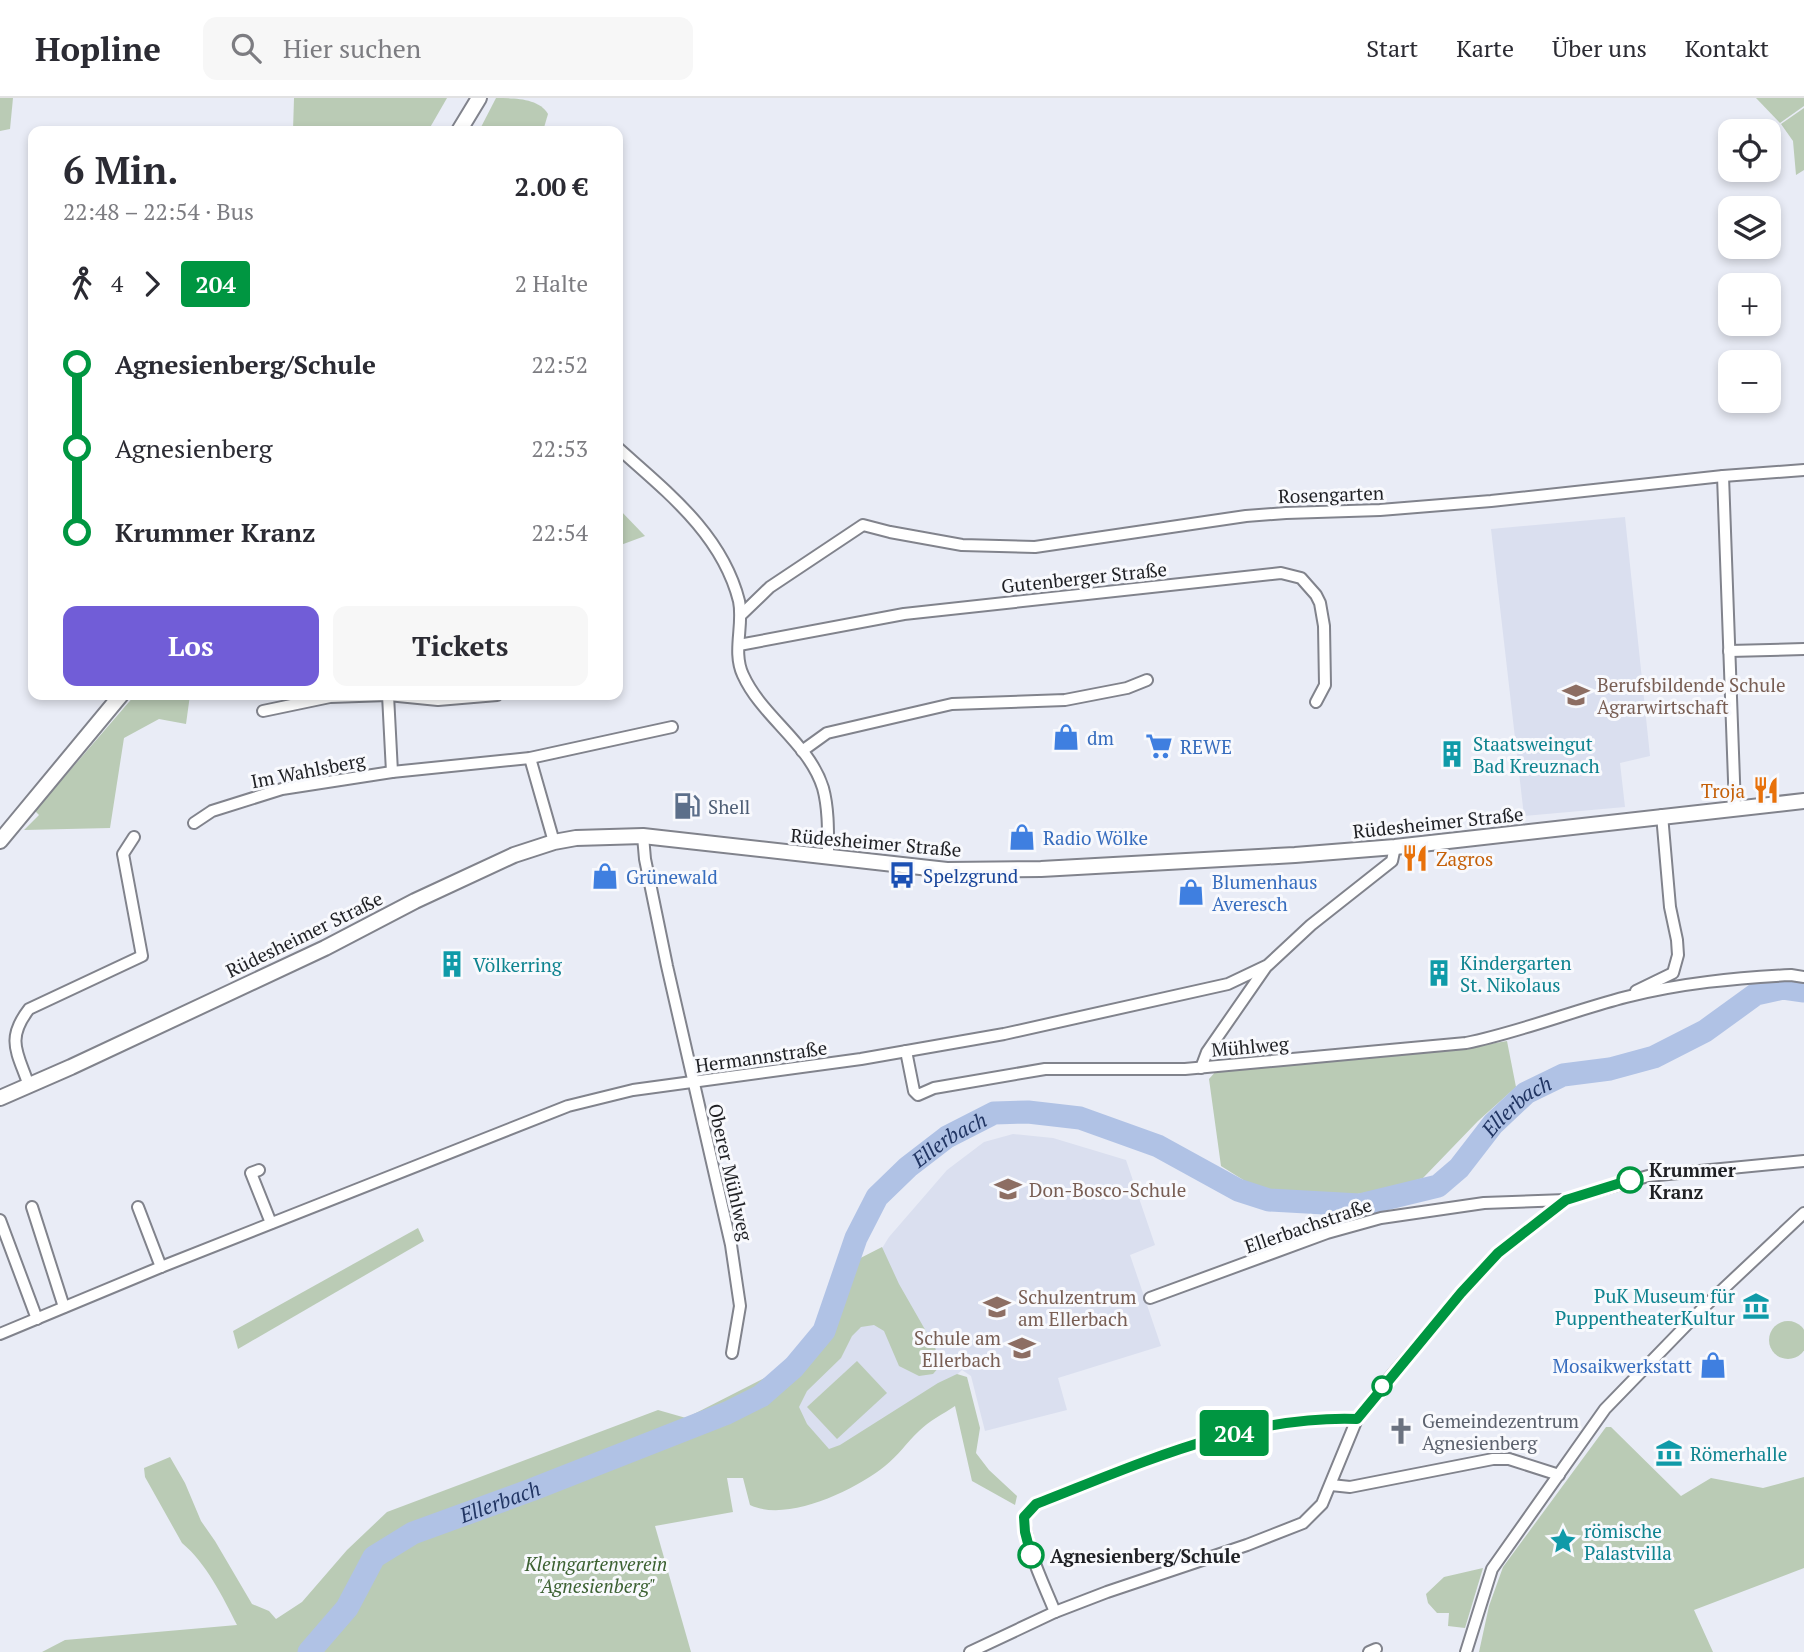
<!DOCTYPE html>
<html lang="de">
<meta charset="utf-8">
<style>
:root{--surface:#fff;--page:#f7f7f7;--text:#2b2b33;--muted:#7c7c81;--line:#e1e1e2;--accent:#715dd7}
body{margin:0;font-family:"PT Serif",serif;background:var(--page);color:var(--text);height:100vh;display:flex;flex-direction:column;font-size:26px;white-space:nowrap}
*{box-sizing:border-box;margin:0}
p{font-size:23px;color:var(--muted)}
.icon{flex:none;width:38px;height:38px;fill:none;stroke:currentColor;stroke-width:2;stroke-linecap:round;stroke-linejoin:round}
.map{position:relative;flex:1;overflow:hidden}
.details{position:absolute;left:28px;top:28px;width:595px;height:574px;display:flex;flex-direction:column;background:var(--surface);border-radius:14px;box-shadow:0 4px 10px #0003}
.details>*{flex:none}
.badge{padding:0 14px;border-radius:5px;font-size:24px;line-height:46px}
.controls{position:absolute;left:1718px;top:21px;display:grid;gap:14px}
.controls a{display:grid;place-items:center;width:63px;height:63px;border-radius:14px;background:var(--surface);box-shadow:0 4px 10px #0003;font-size:35px}
.map>.badge{position:absolute;translate:-50% -50%;box-shadow:0 0 0 4px #fff}
.legs{display:flex;align-items:center;gap:10px;height:77px;padding:0 35px;font-size:23px}
.legs p{margin-inline-start:auto}
.headline{display:flex;align-items:center;justify-content:space-between;height:119px;padding:0 35px}
h1{font-size:38px;font-weight:600;line-height:52px}
.cta{display:flex;gap:14px;margin-top:auto;padding:14px 35px}
.cta a{flex:1;height:80px;border-radius:14px;background:var(--accent);color:#fff;font-size:28px;font-weight:600;line-height:80px;text-align:center}
.cta a+a{background:var(--page);color:var(--text)}
ul{padding:0 35px;list-style:none}
li{display:flex;align-items:center;gap:24px;height:84px;font-size:26px}
li i{display:grid;place-items:center;width:10px;height:100%;margin:0 9px;background:currentColor}
li i::after{content:'';width:18px;height:18px;margin:-9px;border:5px solid;border-radius:50%;background:var(--surface)}
li p{margin-inline-start:auto}
li:first-child i{background:linear-gradient(#0000 50%,currentColor 0)}
li:last-child i{background:linear-gradient(currentColor 50%,#0000 0)}
header{display:flex;align-items:center;gap:42px;box-sizing:border-box;height:98px;padding:0 35px;background:var(--surface);border-bottom:2px solid var(--line)}
header strong{font-size:33px}
nav{display:flex;gap:38px;margin-inline-start:auto;font-size:24px}
.search{width:490px;height:63px;background:var(--page);display:flex;align-items:center;gap:18px;box-sizing:border-box;padding:0 24px;border-radius:14px;color:var(--muted);font-size:26px}
.map>svg:first-child{display:block}
</style>
<header>
<strong>Hopline</strong>
<div class="search"><svg class="icon" aria-label="search" viewBox="0 0 24 24"><circle cx="10" cy="10" r="6"/><path d="M15 15l6 6"/></svg>Hier suchen</div>
<nav><a>Start</a><a>Karte</a><a>Über uns</a><a>Kontakt</a></nav>
</header>
<div class="map">
<svg width="1804" height="1554" viewBox="0 0 1804 1554">
<rect width="100%" height="100%" fill="#e9ecf6"/>
<g fill="#dadfef">
<polygon points="1625,419 1650,658 1620,665 1625,709 1524,718 1491,431"/>
<polygon points="1013,1036 1053,1040 1126,1062 1155,1147 1130,1157 1161,1248 1058,1280 1067,1312 985,1333 971,1278 962,1272 828,1393 756,1308 839,1220 889,1139 947,1072 984,1044"/>
</g>
<g fill="#bacbb5">
<polygon points="0,0 13,0 10,31 0,33"/>
<polygon points="294,0 447,0 428,33 293,33"/>
<path d="M496,0C514,0 539,0 548,16L543,33H479Z"/>
<polygon points="1756,0 1804,0 1804,8 1780,25"/>
<polygon points="1804,10 1804,72 1796,77 1793,43 1781,26"/>
<polygon points="618,410 645,438 618,448"/>
<polygon points="135,597 190,597 186,626 159,621 124,640 110,730 24,732 39,717 35,713"/>
<polygon points="1507,943 1516,989 1478,1023 1423,1080 1386,1091 1334,1100 1292,1095 1253,1088 1221,1068 1209,981 1217,972 1455,952"/>
<polygon points="418,1130 424,1143 238,1251 233,1233"/>
<path d="M882,1149L899,1186L935,1249L940,1268L933,1276L919,1278L899,1268L884,1233L874,1227L861,1229L852,1238L841,1260L807,1293L799,1309L807,1326L829,1351L840,1347L938,1285L957,1276L967,1279L980,1330L976,1355L989,1372L1017,1398L1015,1407L972,1383L955,1308C943,1316 929,1323 919,1333C907,1344 898,1358 885,1368C855,1392 787,1425 750,1407L743,1380H727L733,1414L655,1428L691,1554H42L65,1542L237,1527C223,1499 206,1465 182,1445L145,1379L144,1370L170,1359L185,1385L201,1423L215,1443L252,1506L269,1513L276,1521L302,1504L347,1452L387,1414L658,1312L686,1320L776,1274L815,1233L827,1215L835,1173Z"/>
<circle cx="1788" cy="1242" r="19"/>
<polygon points="857,1263 887,1295 837,1341 807,1309"/>
<polygon points="1606,1329 1611,1329 1681,1398 1711,1380 1763,1390 1804,1379 1804,1470 1694,1512 1713,1554 1479,1554 1489,1508 1503,1469"/>
<polygon points="1483,1470 1465,1530 1448,1528 1449,1515 1437,1515 1428,1505 1426,1496 1444,1479"/>
</g>
<g fill="none" stroke-linecap="round" stroke-linejoin="round">
<path stroke="#b0c2e5" stroke-width="23" id="s1" d="M309,1554L347,1510L374,1459L413,1435L531,1392L727,1315L761,1298L794,1269L824,1233L856,1140L877,1099L908,1069L947,1039L994,1015L1028,1014L1080,1020L1158,1048L1238,1092L1269,1102L1360,1107L1438,1088L1459,1070L1493,1026L1526,995L1563,977L1610,971L1654,959L1705,933L1756,896L1783,890L1804,893"/>
<defs>
<g id="street">
<path d="M618,350C666,393 722,436 739,503C744,527 732,554 743,577C762,619 809,645 823,690C829,712 828,737 828,760"/>
<polyline points="1723,378 1735,710"/>
<polyline points="741,517 770,489 863,427 890,434 962,447 1035,449 1246,418 1286,415 1380,412 1491,403 1723,378 1804,372"/>
<polyline points="739,547 904,516 1281,475 1301,480 1316,497 1320,505 1324,528 1325,587 1316,604"/>
<polyline points="1729,553 1804,551"/>
<polyline points="388,597 392,674"/>
<polyline points="263,613 330,599 388,597 438,602 497,597"/>
<polyline points="802,653 827,635 952,606 1065,602 1127,590 1147,582"/>
<polyline points="530,660 554,744"/>
<polyline points="194,725 212,713 282,691 392,674 530,660 672,629"/>
<polyline points="643,738 645,761 667,868 731,1147 740,1208 732,1255"/>
<polyline points="1636,893 1673,875 1678,857 1677,842 1670,809 1662,717"/>
<path d="M906,953L914,993L918,997L934,990L1045,971H1185L1466,945C1520,934 1572,913 1626,899C1681,885 1735,880 1791,877L1804,879"/>
<polyline points="1201,970 1207,954 1266,869"/>
<path d="M29,988C18,955 5,942 29,911L142,858L123,756L134,739"/>
<polyline points="259,1072 251,1075 271,1125"/>
<polyline points="32,1109 64,1209"/>
<polyline points="138,1109 161,1169"/>
<polyline points="0,1122 37,1221"/>
<polyline points="1150,1200 1327,1135 1381,1120 1484,1105 1566,1102"/>
<polyline points="0,1236 161,1169 568,1008 633,992 861,961 1004,936 1228,886 1268,867 1311,827 1392,763 1395,749"/>
<polyline points="1331,1387 1350,1389 1493,1361 1509,1361 1559,1377"/>
<path d="M1055,1514C1043,1484 1026,1452 1024,1419L1036,1406C1139,1365 1244,1317 1357,1321"/>
<polyline points="970,1554 1055,1514 1107,1494 1247,1447 1303,1425 1322,1406 1357,1321 1382,1289 1461,1195 1498,1155 1566,1102 1648,1078 1804,1063"/>
<polyline points="1369,1554 1376,1551"/>
<polyline points="1466,1554 1492,1471 1605,1311 1703,1210 1804,1115"/>
</g>
<g id="secondary">
<polyline points="459,33 479,0"/>
<polyline points="0,743 121,597"/>
<polyline points="0,1000 71,969 325,850 415,803 514,757 554,744 576,740 643,738 947,772 1041,771 1295,757 1395,749 1804,703"/>
</g>
</defs>
<use href="#street" stroke="#81838c" stroke-width="14"/>
<use href="#secondary" stroke="#81838c" stroke-width="18"/>
<use href="#street" stroke="#fff" stroke-width="10"/>
<use href="#secondary" stroke="#fff" stroke-width="14"/>
</g>
<g fill="none" stroke-linecap="round" stroke-linejoin="round">
<defs>
<path id="line-1" d="M1031,1457L1025,1434L1024,1419L1036,1406C1139,1366 1244,1317 1357,1321L1461,1195L1498,1155L1566,1102L1630,1082"/>
</defs>
<use href="#line-1" stroke="#fff" stroke-width="16"/>
<use href="#line-1" stroke="#009641" stroke-width="10"/>
</g>
<defs>
<symbol id="school-bare" viewBox="-9 -9 18 18"><path d="M0-5L7-2L0 1L-7-2ZM-4 1L0 2.5L4 1V4Q0 6-4 4Z" fill="#8d6e63" stroke="#f8f9fd" stroke-width="2.5" paint-order="stroke"/></symbol>
<symbol id="shop-bare" viewBox="-9 -9 18 18"><path d="M-5-2.5h2.3a2.7 3.5 0 0 1 5.4 0H5L5.5 6h-11ZM-1.5-2.5h3a1.5 2.3 0 0 0-3 0Z" fill="#3f7fe0" stroke="#f8f9fd" stroke-width="2.5" paint-order="stroke"/></symbol>
<symbol id="supermarket-bare" viewBox="-9 -9 18 18"><path d="M-6-5.5h2.5l.6 2H6L4.5 2H-2.5L-4.4-4H-6ZM-1.5 3.2a1.3 1.3 0 1 0 .1 0ZM3 3.2a1.3 1.3 0 1 0 .1 0Z" fill="#3f7fe0" stroke="#f8f9fd" stroke-width="2.5" paint-order="stroke"/></symbol>
<symbol id="building-bare" viewBox="-9 -9 18 18"><path d="M-4-6H4V6H1V3H-1V6H-4ZM-2.5-4.3h1.7v1.8h-1.7ZM.8-4.3h1.7v1.8H.8ZM-2.5-1h1.7V.8h-1.7ZM.8-1h1.7V.8H.8Z" fill="#0f9aa8" stroke="#f8f9fd" stroke-width="2.5" paint-order="stroke"/></symbol>
<symbol id="restaurant-bare" viewBox="-9 -9 18 18"><path d="M-5-6h1v4h1v-4h1v4h1v-4h1v5L-1.5 .5V6h-2V.5L-5-1ZM5-6V6H3V1.5H1.5Q1.5-4 5-6Z" fill="#e8710a" stroke="#f8f9fd" stroke-width="2.5" paint-order="stroke"/></symbol>
<symbol id="fuel-bare" viewBox="-9 -9 18 18"><path d="M-5.5-6h7V0h2V4h1.3V-2.5L3-4.5l.8-.8L6-3V5H2.5V1h-1V6h-7ZM-4.2-4.7v3.2H.2V-4.7Z" fill="#5c6f8a" stroke="#f8f9fd" stroke-width="2.5" paint-order="stroke"/></symbol>
<symbol id="bus-bare" viewBox="-9 -9 18 18"><path d="M-5-6H5V4H4V6H2V4H-2V6H-4V4H-5ZM-3.5-4V0h7V-4ZM-3.5 1.2v1.5H-2V1.2ZM2 1.2v1.5H3.5V1.2Z" fill="#1a4fb4" stroke="#f8f9fd" stroke-width="2.5" paint-order="stroke"/></symbol>
<symbol id="museum-bare" viewBox="-9 -9 18 18"><path d="M0-6L6-3V-2H-6V-3ZM-5-1h2V3h-2ZM-1-1h2V3h-2ZM3-1h2V3H3ZM-6 4H6V6H-6Z" fill="#0f9aa8" stroke="#f8f9fd" stroke-width="2.5" paint-order="stroke"/></symbol>
<symbol id="church-bare" viewBox="-9 -9 18 18"><path d="M-1.2-6h2.4v3.5h3.3v2.4h-3.3V6h-2.4V-.1h-3.3v-2.4h3.3Z" fill="#6b7280" stroke="#f8f9fd" stroke-width="2.5" paint-order="stroke"/></symbol>
<symbol id="sight-bare" viewBox="-9 -9 18 18"><path d="M0-6L1.8-2.2L6-1.7L2.9 1.2L3.7 5.4L0 3.3L-3.7 5.4L-2.9 1.2L-6-1.7L-1.8-2.2Z" fill="#0f9aa8" stroke="#f8f9fd" stroke-width="2.5" paint-order="stroke"/></symbol>
</defs>
<g fill-rule="evenodd">
<use href="#school-bare" x="1557" y="578" width="38" height="38"/>
<use href="#shop-bare" x="1047" y="620" width="38" height="38"/>
<use href="#supermarket-bare" x="1140" y="629" width="38" height="38"/>
<use href="#building-bare" x="1433" y="637" width="38" height="38"/>
<use href="#restaurant-bare" x="1747" y="673" width="38" height="38"/>
<use href="#fuel-bare" x="668" y="689" width="38" height="38"/>
<use href="#shop-bare" x="1003" y="720" width="38" height="38"/>
<use href="#restaurant-bare" x="1396" y="741" width="38" height="38"/>
<use href="#bus-bare" x="883" y="758" width="38" height="38"/>
<use href="#shop-bare" x="586" y="759" width="38" height="38"/>
<use href="#shop-bare" x="1172" y="775" width="38" height="38"/>
<use href="#building-bare" x="433" y="847" width="38" height="38"/>
<use href="#building-bare" x="1420" y="856" width="38" height="38"/>
<use href="#school-bare" x="989" y="1072" width="38" height="38"/>
<use href="#museum-bare" x="1737" y="1189" width="38" height="38"/>
<use href="#school-bare" x="978" y="1190" width="38" height="38"/>
<use href="#school-bare" x="1003" y="1231" width="38" height="38"/>
<use href="#shop-bare" x="1694" y="1248" width="38" height="38"/>
<use href="#church-bare" x="1382" y="1314" width="38" height="38"/>
<use href="#museum-bare" x="1650" y="1336" width="38" height="38"/>
<use href="#sight-bare" x="1544" y="1424" width="38" height="38"/>
</g>
<g fill="#fff" stroke="#009641" stroke-width="3.5">
<circle cx="1630" cy="1082" r="12"/>
<circle cx="1382" cy="1288" r="9"/>
<circle cx="1031" cy="1457" r="12"/>
</g>
<g text-anchor="middle" dominant-baseline="central" stroke-width="6" stroke-linejoin="round" paint-order="stroke">
<g font-size="19" fill="#1f2024" stroke="#f8f9fd">
<text transform="translate(1331 396) rotate(-2)">Rosengarten</text>
<text transform="translate(1084 479) rotate(-6)">Gutenberger Straße</text>
<text transform="translate(308 672) rotate(-11)">Im Wahlsberg</text>
<text transform="translate(1438 724) rotate(-6)">Rüdesheimer Straße</text>
<text transform="translate(876 744) rotate(5)">Rüdesheimer Straße</text>
<text transform="translate(304 836) rotate(-26)">Rüdesheimer Straße</text>
<text transform="translate(1250 948) rotate(-5)">Mühlweg</text>
<text transform="translate(761 958) rotate(-8)">Hermannstraße</text>
<text transform="translate(731 1074) rotate(77)">Oberer Mühlweg</text>
<text transform="translate(1308 1127) rotate(-19)">Ellerbachstraße</text>
</g>
<g font-size="19" fill="#785e54" stroke="#f8f9fd" text-anchor="start">
<text x="1597" y="586">Berufsbildende Schule<tspan x="1597" dy="22">Agrarwirtschaft</tspan></text>
<text x="1029" y="1091">Don-Bosco-Schule</text>
<text x="1018" y="1198">Schulzentrum<tspan x="1018" dy="22">am Ellerbach</tspan></text>
<text x="1001" y="1239" text-anchor="end">Schule am<tspan x="1001" dy="22">Ellerbach</tspan></text>
</g>
<g font-size="19" fill="#366cbe" stroke="#f8f9fd" text-anchor="start">
<text x="1087" y="639">dm</text>
<text x="1180" y="648">REWE</text>
<text x="1043" y="739">Radio Wölke</text>
<text x="626" y="778">Grünewald</text>
<text x="1212" y="783">Blumenhaus<tspan x="1212" dy="22">Averesch</tspan></text>
<text x="1692" y="1267" text-anchor="end">Mosaikwerkstatt</text>
</g>
<g font-size="19" fill="#0d838f" stroke="#f8f9fd" text-anchor="start">
<text x="1473" y="645">Staatsweingut<tspan x="1473" dy="22">Bad Kreuznach</tspan></text>
<text x="1460" y="864">Kindergarten<tspan x="1460" dy="22">St. Nikolaus</tspan></text>
<text x="473" y="866">Völkerring</text>
<text x="1735" y="1197" text-anchor="end">PuK Museum für<tspan x="1735" dy="22">PuppentheaterKultur</tspan></text>
<text x="1690" y="1355">Römerhalle</text>
<text x="1584" y="1432">römische<tspan x="1584" dy="22">Palastvilla</tspan></text>
</g>
<g font-size="19" fill="#c56008" stroke="#f8f9fd" text-anchor="end">
<text x="1745" y="692">Troja</text>
<text x="1436" y="760" text-anchor="start">Zagros</text>
</g>
<g font-size="19" fill="#4e5e75" stroke="#f8f9fd" text-anchor="start">
<text x="708" y="708">Shell</text>
</g>
<g font-size="19" fill="#164399" stroke="#f8f9fd" text-anchor="start">
<text x="923" y="777">Spelzgrund</text>
</g>
<g font-size="19" font-weight="bold" fill="#1f2024" stroke="#f8f9fd" text-anchor="start">
<text x="1649" y="1071">Krummer<tspan x="1649" dy="22">Kranz</tspan></text>
<text x="1050" y="1457">Agnesienberg/Schule</text>
</g>
<g font-size="19" fill="#5b616d" stroke="#f8f9fd" text-anchor="start">
<text x="1422" y="1322">Gemeindezentrum<tspan x="1422" dy="22">Agnesienberg</tspan></text>
</g>
<g font-size="19" font-style="italic" fill="#3c6132" stroke="#f8f9fd">
<text x="596" y="1465">Kleingartenverein<tspan x="596" dy="22">"Agnesienberg"</tspan></text>
</g>
<g font-size="21" font-style="italic" fill="#213563" stroke="#f8f9fd">
<text stroke="none"><textPath href="#s1" startOffset="1494">Ellerbach</textPath></text>
<text stroke="none"><textPath href="#s1" startOffset="864">Ellerbach</textPath></text>
<text stroke="none"><textPath href="#s1" startOffset="254">Ellerbach</textPath></text>
</g>
</g>
</svg>
<div class="controls">
<a><svg class="icon" aria-label="locate" viewBox="0 0 24 24"><circle cx="12" cy="12" r="6"/><path d="M12 2v4M12 18v4M2 12h4M18 12h4"/></svg></a>
<a><svg class="icon" aria-label="layers" viewBox="0 0 24 24"><path d="M12 4l9 5-9 5-9-5zM3 14l9 5 9-5"/></svg></a>
<a>+</a>
<a>−</a>
</div>
<b class="badge" style="left:1234px;top:1335px;background:#009641;color:#fff">204</b>
<section class="details">
<div class="headline"><div><h1>6 Min.</h1><p>22:48 – 22:54 · Bus</p></div><b>2.00 €</b></div>
<div class="legs"><svg class="icon" aria-label="walk" viewBox="0 0 24 24"><circle cx="13" cy="4" r="2"/><path d="M13 8l-2 6 4 7M11 14l-3 7M7 12l3-4h3l4 4"/></svg>4<svg class="icon" aria-label="forward" viewBox="0 0 24 24"><path d="M9 5l7 7-7 7"/></svg><b class="badge" style="background:#009641;color:#fff">204</b><p>2 Halte</p></div>
<ul>
<li><i style="color:#009641"></i><b>Agnesienberg/Schule</b><p>22:52</p></li>
<li><i style="color:#009641"></i><span>Agnesienberg</span><p>22:53</p></li>
<li><i style="color:#009641"></i><b>Krummer Kranz</b><p>22:54</p></li>
</ul>
<div class="cta"><a>Los</a><a>Tickets</a></div>
</section>
</div>
